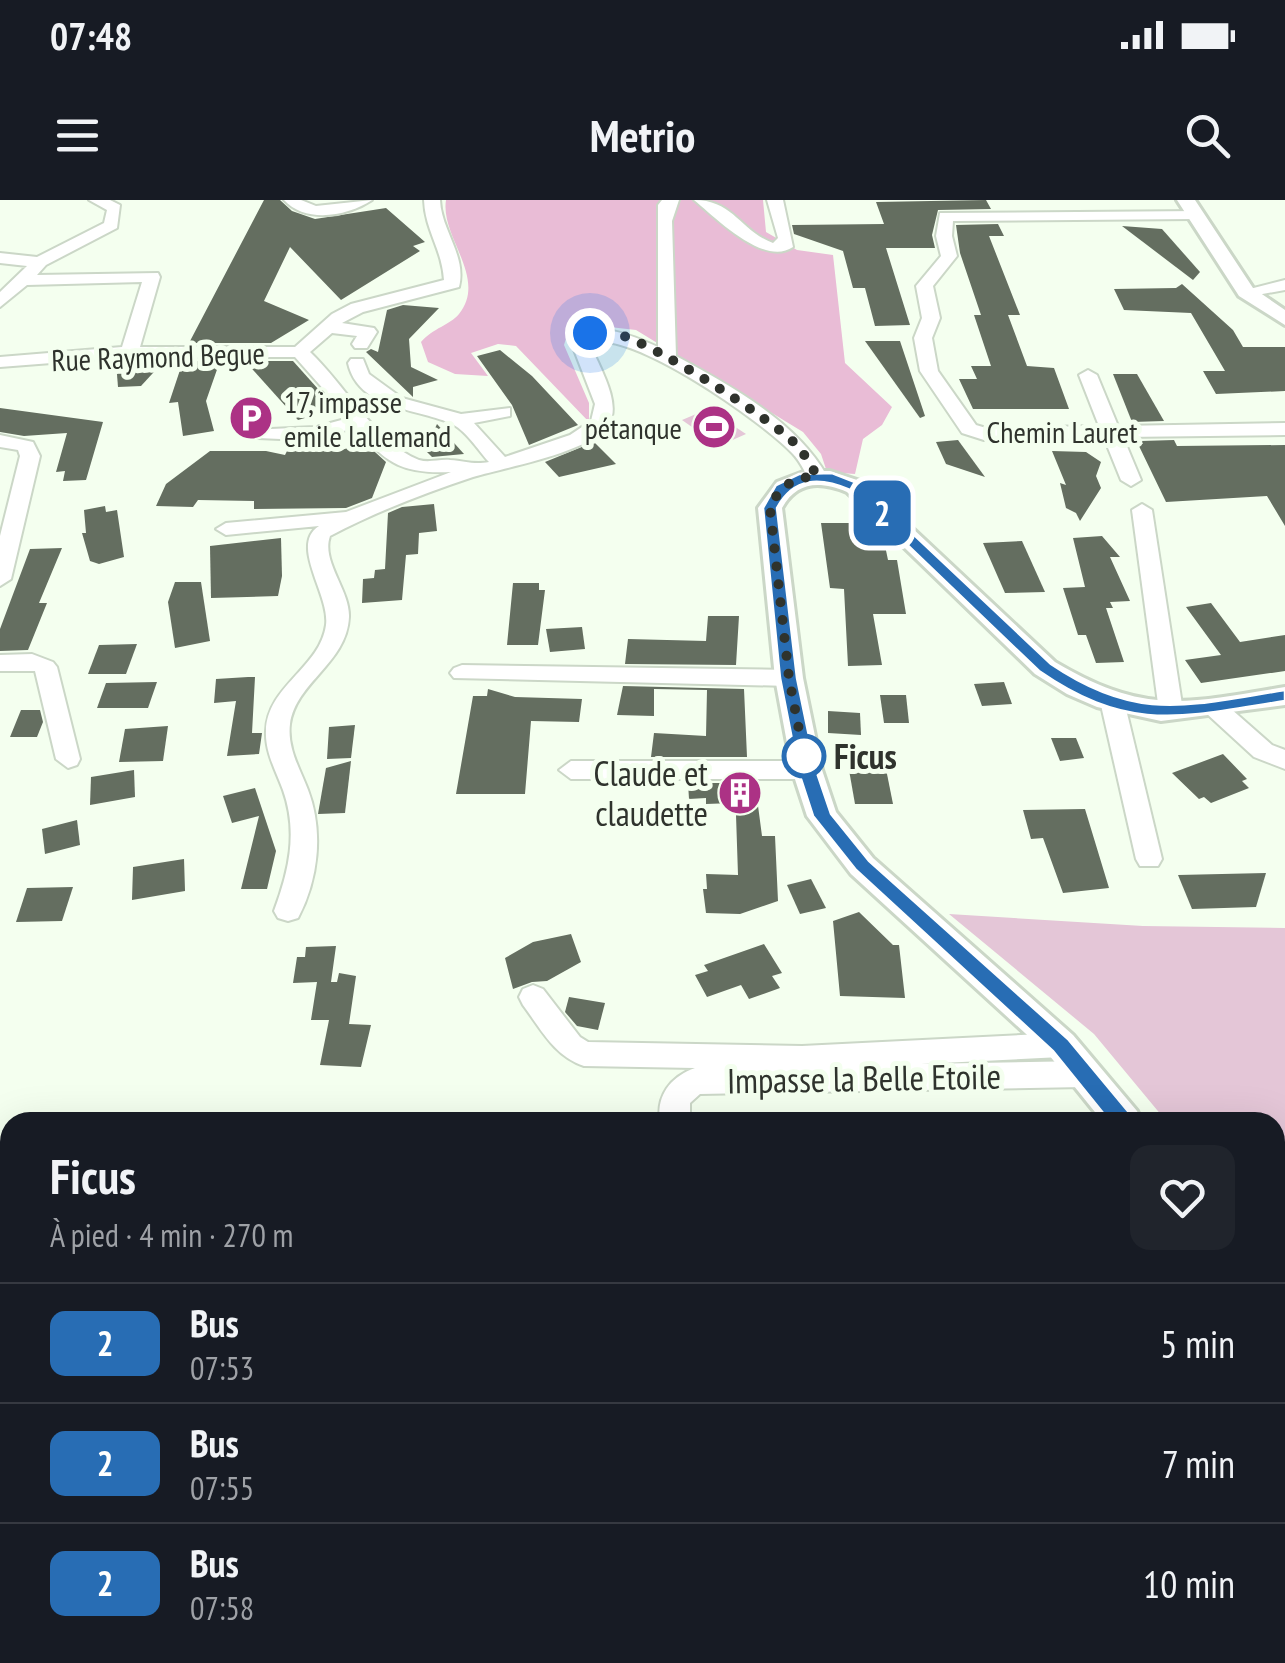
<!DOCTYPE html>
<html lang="fr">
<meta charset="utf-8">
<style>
:root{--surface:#171b24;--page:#20242c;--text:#f1f3f6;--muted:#9ea1a6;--line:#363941}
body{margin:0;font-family:"PT Sans Narrow",sans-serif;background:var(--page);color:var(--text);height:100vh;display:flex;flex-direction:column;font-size:38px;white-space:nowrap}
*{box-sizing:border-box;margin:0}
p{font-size:32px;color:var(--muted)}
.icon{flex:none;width:55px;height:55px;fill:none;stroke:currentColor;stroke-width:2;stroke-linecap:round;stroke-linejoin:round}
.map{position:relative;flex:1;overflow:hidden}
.drawer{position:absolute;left:0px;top:912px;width:1285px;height:552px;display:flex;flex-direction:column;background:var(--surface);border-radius:30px 30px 0 0;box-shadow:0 10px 40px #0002}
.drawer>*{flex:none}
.badge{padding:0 20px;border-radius:15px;font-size:35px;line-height:65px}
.you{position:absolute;width:50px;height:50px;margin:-25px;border:8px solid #fff;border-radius:50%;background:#1a73e8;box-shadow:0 0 0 15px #1a73e833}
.map>.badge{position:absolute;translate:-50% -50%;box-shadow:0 0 0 5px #fff}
.round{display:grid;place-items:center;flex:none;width:105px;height:105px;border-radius:20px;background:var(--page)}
.summary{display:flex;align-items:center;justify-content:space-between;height:170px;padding:0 50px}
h1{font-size:48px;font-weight:600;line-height:75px}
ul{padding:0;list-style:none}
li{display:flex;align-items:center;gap:30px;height:120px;padding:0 50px;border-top:2px solid var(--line)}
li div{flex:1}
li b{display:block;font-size:38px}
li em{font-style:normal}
li .badge{min-width:110px;font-weight:700;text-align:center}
.status{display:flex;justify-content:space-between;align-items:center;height:70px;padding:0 50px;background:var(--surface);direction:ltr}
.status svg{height:28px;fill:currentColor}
header{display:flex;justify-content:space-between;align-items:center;height:130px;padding:0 50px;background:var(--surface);font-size:45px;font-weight:600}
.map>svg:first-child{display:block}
</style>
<div class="status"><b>07:48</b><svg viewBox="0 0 49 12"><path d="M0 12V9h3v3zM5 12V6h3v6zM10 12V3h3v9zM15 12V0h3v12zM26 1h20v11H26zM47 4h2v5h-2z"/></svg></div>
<header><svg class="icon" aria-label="menu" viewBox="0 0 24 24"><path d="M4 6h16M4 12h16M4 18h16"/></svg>Metrio<svg class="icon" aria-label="search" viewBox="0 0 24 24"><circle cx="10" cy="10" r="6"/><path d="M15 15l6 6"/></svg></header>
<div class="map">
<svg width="1285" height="1463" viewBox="0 0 1285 1463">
<rect width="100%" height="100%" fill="#f4ffef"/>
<g fill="#e4c6d7">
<polygon points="708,209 746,234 719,246 682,220"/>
<polygon points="949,714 1143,726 1285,728 1285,1063 1275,1053 1275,922 1167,922 1094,834"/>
</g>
<path fill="#e9bcd6" d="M446,0H763L766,32L797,50L833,55L845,163L892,207L882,225L863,239L855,274L827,272L821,254L803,232L636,130L583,124L567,135L564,145L589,203V222L516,146L498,144L471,153L488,176L455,174L428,162L421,142C433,128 450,125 459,114C488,78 440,37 446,0Z"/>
<g fill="#646e60">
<polygon points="264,0 280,0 292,11 315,19 386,8 425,42 413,46 420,51 341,100 290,47 264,101 309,120 271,143 189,143"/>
<polygon points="986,0 991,9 938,10 932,35 935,48 886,48 910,125 875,126 865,88 853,88 843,51 794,34 792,25 884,24 876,2"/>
<polygon points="998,24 1004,36 989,36 1020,115 1008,115 1027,166 1054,168 1069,209 973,209 959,179 977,179 971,166 991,166 974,115 981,115 960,53 956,25"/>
<polygon points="1122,26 1162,29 1200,72 1193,80"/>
<polygon points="1182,84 1233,130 1243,147 1285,147 1285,191 1216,194 1203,171 1225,171 1191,113 1124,110 1114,89 1176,88"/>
<polygon points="403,105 439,108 409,139 411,167 438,180 413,187 413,197 366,152 371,149 378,152 387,110"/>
<polygon points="865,141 900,141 925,216 920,218"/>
<polygon points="500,150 532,176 578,225 529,245 512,205 477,156"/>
<polygon points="164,161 141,186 118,187 116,162"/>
<polygon points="183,161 220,161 206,201 214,231 183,236 178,202 169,203"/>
<polygon points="245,161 293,161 336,209 298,220"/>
<polygon points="1113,174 1137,174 1164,221 1132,222"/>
<polygon points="0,208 103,222 86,280 63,281 65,271 56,272 67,233 24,236 0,232"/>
<polygon points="437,224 464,254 432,257 425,250"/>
<polygon points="958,240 985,277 946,264 936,242"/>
<polygon points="1174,240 1177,246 1285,245 1285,326 1267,296 1166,302 1138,244 1143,244 1141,241"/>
<polygon points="594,242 616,264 559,277 545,262"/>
<polygon points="365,243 386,262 372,298 346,308 254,309 254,301 198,300 193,307 156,306 166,284 210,251 266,251 285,255 287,251 338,251"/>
<polygon points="1052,251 1086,252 1101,262 1096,276 1101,288 1080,321 1076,313 1066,308 1060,283 1066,285"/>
<polygon points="434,304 437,331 419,333 418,354 406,355 402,400 362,403 363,379 374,378 375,370 385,369 388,313 402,307"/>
<polygon points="105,306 106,312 117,310 124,357 99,364 90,361 82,333 86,333 84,310"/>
<polygon points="821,323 858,323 861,337 883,336 888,360 897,360 906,414 873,414 882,465 848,466 844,389 830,388"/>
<polygon points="1102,336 1120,357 1110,357 1130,401 1110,402 1113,408 1106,408 1124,462 1096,463 1086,435 1078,435 1063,388 1085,387 1073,338"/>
<polygon points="281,338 282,376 278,396 211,398 210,346"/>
<polygon points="1022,341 1045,392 1005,393 983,343"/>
<polygon points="62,348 39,403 47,403 28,450 0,451 0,429 30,349"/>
<polygon points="175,382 201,382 210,441 175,448 168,402"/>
<polygon points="513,383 539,383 539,390 545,390 538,445 507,445"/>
<polygon points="1211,403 1240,442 1285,435 1285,471 1201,483 1185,460 1221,455 1186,407"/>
<polygon points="708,416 739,416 736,465 625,464 628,439 706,441"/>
<polygon points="582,427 585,449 550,452 546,429"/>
<polygon points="137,444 126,474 88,474 99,445"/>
<polygon points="248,477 255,477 252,533 262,533 259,554 227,556 236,501 214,503 216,479"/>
<polygon points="157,482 148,508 97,508 106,483"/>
<polygon points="1004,482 1012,504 982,506 974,484"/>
<polygon points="623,486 744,489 747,557 651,557 654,533 706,536 707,490 654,489 654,516 617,515"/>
<polygon points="488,489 515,497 582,499 579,522 531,521 525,594 456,594 473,496 487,496"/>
<polygon points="880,495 906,495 909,523 884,523"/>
<polygon points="21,510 40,510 43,522 37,537 10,537"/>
<polygon points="828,511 860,513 861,535 828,533"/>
<polygon points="355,525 351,558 327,559 329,527"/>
<polygon points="168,526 163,561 119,562 125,529"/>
<polygon points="1051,538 1076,538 1084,558 1060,561"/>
<polygon points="1223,554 1247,579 1242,581 1249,588 1211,603 1204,597 1199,599 1172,573"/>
<polygon points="351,561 345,613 318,614 326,568"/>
<polygon points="886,569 893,604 855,604 849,570"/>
<polygon points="134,570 135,597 90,605 91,577"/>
<polygon points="688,583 755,583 762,636 775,636 778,701 740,714 706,713 703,689 707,689 706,674 738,675 736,615 733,603 706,604 706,598 689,599"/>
<polygon points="255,588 276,651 267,689 241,689 259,616 232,623 223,596"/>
<polygon points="1085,609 1109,688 1063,693 1043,638 1031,639 1023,610"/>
<polygon points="77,620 80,645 45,654 42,629"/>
<polygon points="184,659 185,691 132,700 133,667"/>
<polygon points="1266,673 1256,707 1192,709 1178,675"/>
<polygon points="811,679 826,708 800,714 787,685"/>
<polygon points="73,687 62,721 16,722 27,688"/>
<polygon points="859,712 893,745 899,745 905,798 840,796 833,721"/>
<polygon points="571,734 581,762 547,781 532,782 513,789 505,758 533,742"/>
<polygon points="764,744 782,773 772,776 780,788 749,799 741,785 707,797 695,775 708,771 704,765"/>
<polygon points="336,746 331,782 337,782 339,773 356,776 349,824 371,825 361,867 320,865 329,820 311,820 317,782 293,783 297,757 305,757 306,747"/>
<polygon points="569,797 605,803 598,830 577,826 565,812"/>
</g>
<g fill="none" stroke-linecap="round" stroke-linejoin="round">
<defs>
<g id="minor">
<path d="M89,0H110L120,5L117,28L46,65L37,75L158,73L160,77L140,147H295L332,114L351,104L444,80C442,49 425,30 424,0H440C441,30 467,56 459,87L363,112L342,123L374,128L377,132L367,148H355L352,144L357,136L332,133L310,152C345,185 377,244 419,260C429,263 439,259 450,260C465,261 474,265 489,262C478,250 465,229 450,223C415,208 358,209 348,163L351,159H363L369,174L402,198L461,214L510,208V216L474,223L505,257L570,235L591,221L595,204L571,142C597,119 630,135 658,147V5L662,0H679L672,21L676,156C730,185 797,222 827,276L817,282L810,280C804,271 800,261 793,254C766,224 627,126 590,144C598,165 622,202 609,224C591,253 505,267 473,277C425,293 375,312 330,336C321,362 350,390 349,417C347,463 296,482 290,524C287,548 300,569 308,590C324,632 318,680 298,718L288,721L278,718L274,711C289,671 298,632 283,590C276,571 265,552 266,531C267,486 320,468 326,425C330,395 289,345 319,326L226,335L216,329L226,323L346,312L451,272C405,274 386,265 357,228L303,240L258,238L235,209L237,205H251L271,229L315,227L349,218L295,157H129L0,167V157L122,147L142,82L27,85L0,107V92L27,66L0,63V53L37,57L104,23L107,10Z"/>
<path d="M284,0H301L316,6L372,0C348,16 306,24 284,0Z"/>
<path d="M694,0C734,0 740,31 773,43L778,38L767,0H783L793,47C764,67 716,18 694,0Z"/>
<polygon points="1200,11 1202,14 1194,19 953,21 952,36 957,56 933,86 940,118 932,138 938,171 976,225 986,228 1099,226 1079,175 1088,170 1097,175 1118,226 1285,223 1285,235 1123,237 1141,280 1131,286 1121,280 1104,238 984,240 962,233 920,171 914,138 922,118 916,86 941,56 936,36 940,13"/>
<polygon points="1285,80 1285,90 1246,97 1238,92"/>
<polygon points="0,235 33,242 40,256 11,379 0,386 0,336 20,256 18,250 0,247"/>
<polygon points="1142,304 1152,310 1183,511 1171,519 1159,511 1132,310"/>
<polygon points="32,454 53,462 57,467 80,559 77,565 68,568 56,559 35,471 0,471 0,455"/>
<polygon points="462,465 789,470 801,478 789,486 454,478 450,473 454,468"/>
<polygon points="1113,497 1125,505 1162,659 1158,666 1140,666 1136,659 1101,505"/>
<polygon points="1214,499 1222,501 1272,545 1285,550 1285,569 1254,557 1206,513 1202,507 1206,501"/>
<polygon points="571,561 807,561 819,570 807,579 571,579 559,570"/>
<path d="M533,785L543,789L580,837L588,842L802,846L1061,833L1071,836L1076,845L1071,854L1061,857L921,864L1085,861L1096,865L1100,874L1096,883L1085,887L700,894L690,903V922H660C656,896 670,877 695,868L584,866C554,856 541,829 523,805L519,797L523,789Z"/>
<polygon points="0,969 10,973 10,1099 0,1095"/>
<polygon points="10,1334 10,1372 0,1373 0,1335"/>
<polygon points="109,1455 152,1455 156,1463 113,1463"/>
</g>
<g id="major">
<polygon points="1177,0 1195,0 1253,88 1285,110 1285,125 1239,96"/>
<path d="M806,271H830L863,282L1055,462C1146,516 1186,503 1285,487V505L1161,521L1097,507L1067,494L1035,474L847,292C820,281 797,281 782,308L803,478L822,570L836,612L873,658L1073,835L1137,911L1142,922H1103L1049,855L851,674L807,616L792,570L775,478L758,308L777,282Z"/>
<polygon points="1275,1094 1285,1098 1285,1145 1275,1141"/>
</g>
</defs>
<use href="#minor" stroke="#cbd7c7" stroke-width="4"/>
<use href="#major" stroke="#cbd7c7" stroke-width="6"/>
<use href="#minor" fill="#fff" fill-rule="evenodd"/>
<use href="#major" fill="#fff" fill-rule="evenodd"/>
</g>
<path fill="#286db4" stroke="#fff" stroke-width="2.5" d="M799,274L832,273L860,284L1051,464C1138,523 1188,505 1285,490V501C1183,517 1130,534 1039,471L850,290C820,277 794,277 777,308L797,478L816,570L831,614L869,661L1068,839L1132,916L1135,922L1132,929H1116L1053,851L856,670L813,616L798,570L780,478L763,308L776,285Z"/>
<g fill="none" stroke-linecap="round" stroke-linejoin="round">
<path stroke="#2f332d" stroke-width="10" stroke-dasharray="0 18" d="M590,133C601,131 611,131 621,135C660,148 758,211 789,238C802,249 809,262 817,276C793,278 780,285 770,308L789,478L804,556"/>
</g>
<defs>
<symbol id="parking-disc" viewBox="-11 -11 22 22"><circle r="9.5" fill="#ac3285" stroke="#f4ffef"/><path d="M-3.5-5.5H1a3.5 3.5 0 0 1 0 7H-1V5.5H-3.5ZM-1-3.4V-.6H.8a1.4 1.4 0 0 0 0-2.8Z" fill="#fff"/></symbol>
<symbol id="stadium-disc" viewBox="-11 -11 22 22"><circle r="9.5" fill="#ac3285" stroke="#f4ffef"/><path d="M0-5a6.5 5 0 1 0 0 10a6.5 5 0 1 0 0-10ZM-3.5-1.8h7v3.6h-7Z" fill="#fff"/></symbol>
<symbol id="building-disc" viewBox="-11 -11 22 22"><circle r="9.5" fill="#ac3285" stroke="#f4ffef"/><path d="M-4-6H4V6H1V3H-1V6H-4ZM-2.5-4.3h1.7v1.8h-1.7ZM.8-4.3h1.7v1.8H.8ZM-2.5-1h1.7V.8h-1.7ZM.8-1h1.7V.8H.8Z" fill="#fff"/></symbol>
</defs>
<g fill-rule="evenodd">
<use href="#parking-disc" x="226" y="193" width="50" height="50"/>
<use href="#stadium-disc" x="689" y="202" width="50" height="50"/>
<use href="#building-disc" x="715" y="568" width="50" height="50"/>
</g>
<circle fill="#fff" stroke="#286db4" stroke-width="5" cx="804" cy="556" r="20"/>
<g text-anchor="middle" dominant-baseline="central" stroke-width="10" stroke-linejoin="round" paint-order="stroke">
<g font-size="30" fill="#2f332d" stroke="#f4ffef">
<text transform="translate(158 156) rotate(-2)">Rue Raymond Begue</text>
<text x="1062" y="231">Chemin Lauret</text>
</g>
<g font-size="30" fill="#2f332d" stroke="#f4ffef" text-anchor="start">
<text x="284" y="201">17, impasse<tspan x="284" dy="34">emile lallemand</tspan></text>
<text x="682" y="227" text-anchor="end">pétanque</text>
</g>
<g font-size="35" font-weight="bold" fill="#2f332d" stroke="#f4ffef" text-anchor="start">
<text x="834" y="556">Ficus</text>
</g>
<g font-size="35" fill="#2f332d" stroke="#f4ffef" text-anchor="end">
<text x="708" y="573">Claude et<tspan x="708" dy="40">claudette</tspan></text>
</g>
<g font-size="35" fill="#2f332d" stroke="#f4ffef">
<text transform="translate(864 878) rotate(-1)">Impasse la Belle Etoile</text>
</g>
</g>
</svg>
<div class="you" style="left:590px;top:133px"></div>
<b class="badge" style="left:882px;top:313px;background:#286db4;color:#fff">2</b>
<section class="drawer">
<div class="summary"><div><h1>Ficus</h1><p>À pied · 4 min · 270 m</p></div><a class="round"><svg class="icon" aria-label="heart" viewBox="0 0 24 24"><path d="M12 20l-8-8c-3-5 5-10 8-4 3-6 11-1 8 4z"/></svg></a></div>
<ul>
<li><span class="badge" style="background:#286db4;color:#fff">2</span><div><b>Bus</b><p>07:53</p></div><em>5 min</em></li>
<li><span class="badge" style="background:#286db4;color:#fff">2</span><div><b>Bus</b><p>07:55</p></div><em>7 min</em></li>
<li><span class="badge" style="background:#286db4;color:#fff">2</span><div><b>Bus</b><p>07:58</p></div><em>10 min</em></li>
</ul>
</section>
</div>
